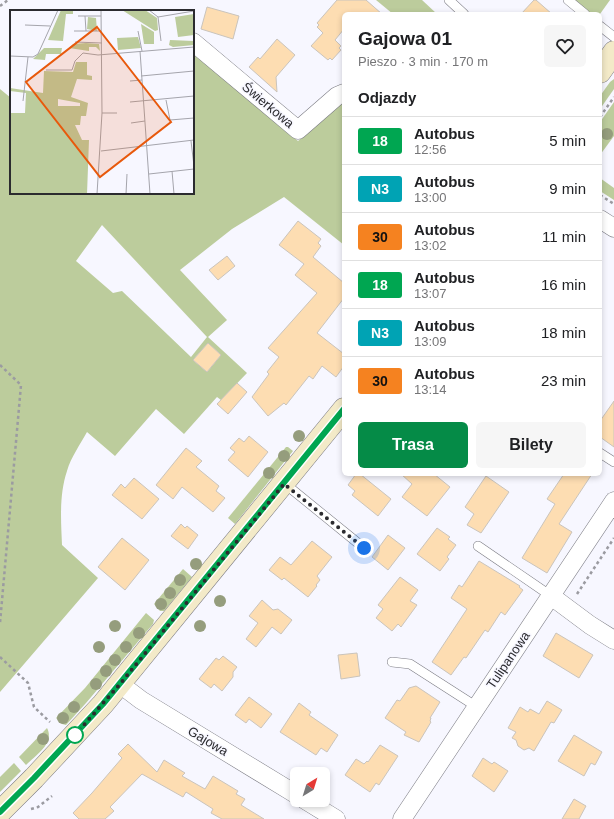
<!DOCTYPE html>
<html lang="pl">
<meta charset="utf-8">
<style>
:root{--surface:#fff;--page:#f6f6f6;--text:#202124;--muted:#757577;--line:#e0e0e0;--accent:#058b47}
body{margin:0;font-family:Arial,sans-serif;background:var(--page);color:var(--text);height:100vh;display:flex;flex-direction:column;font-size:15px;white-space:nowrap}
*{box-sizing:border-box;margin:0}
p{font-size:13px;color:var(--muted)}
.icon{flex:none;width:22px;height:22px;fill:none;stroke:currentColor;stroke-width:2;stroke-linecap:round;stroke-linejoin:round}
.map{position:relative;flex:1;overflow:hidden}
.panel{position:absolute;left:342px;top:12px;width:260px;height:464px;display:flex;flex-direction:column;background:var(--surface);border-radius:6px;box-shadow:0 2px 6px #0003}
.panel>*{flex:none}
.badge{padding:0 8px;border-radius:3px;font-size:14px;line-height:26px}
.needle{width:26px;rotate:38deg}
.fabs{position:absolute;left:290px;top:767px;display:grid;gap:8px}
.fabs a{display:grid;place-items:center;width:40px;height:40px;border-radius:6px;background:var(--surface);box-shadow:0 2px 6px #0003;font-size:20px}
.you{position:absolute;width:20px;height:20px;margin:-10px;border:3px solid #fff;border-radius:50%;background:#1a73e8;box-shadow:0 0 0 6px #1a73e833}
.map>.badge{position:absolute;translate:-50% -50%;box-shadow:0 0 0 2px #fff}
h2{padding:0 16px;font-size:15px;line-height:36px}
.round{display:grid;place-items:center;flex:none;width:42px;height:42px;border-radius:6px;background:var(--page)}
.summary{display:flex;align-items:center;justify-content:space-between;height:68px;padding:0 16px}
h1{font-size:19px;font-weight:600;line-height:30px}
.button{display:flex;gap:8px;margin-top:auto;padding:8px 16px}
.button a{flex:1;height:46px;border-radius:6px;background:var(--accent);color:#fff;font-size:16px;font-weight:600;line-height:46px;text-align:center}
.button a+a{background:var(--page);color:var(--text)}
ul{padding:0;list-style:none}
li{display:flex;align-items:center;gap:12px;height:48px;padding:0 16px;border-top:1px solid var(--line)}
li div{flex:1}
li b{display:block;font-size:15px}
li em{font-style:normal}
li .badge{min-width:44px;font-weight:700;text-align:center}
.map>svg:first-child{display:block}
</style>
<div class="map">
<svg width="614" height="819" viewBox="0 0 614 819">
<rect width="100%" height="100%" fill="#f7f7ff"/>
<g fill="#bccc9c" fill-rule="evenodd">
<polygon points="376,0 422,0 437,14 393,14"/>
<polygon points="575,0 610,0 600,14 591,14"/>
<path d="M193,52L298,141L341,103L344,102V245L284,197L232,229L180,270L227,320L208,337L247,373L221,400L217,397L184,434L156,409L115,456L87,432C80,445 71,457 67,471C59,495 61,521 62,545L98,578L0,692V89L11,98V193H193ZM102,225L207,337L191,357L122,291L113,293L76,261ZM208,343L221,355L207,372L193,360Z"/>
<polygon points="614,79 614,89 600,109 600,96 610,82"/>
<polygon points="614,102 614,136 600,155 600,122"/>
<polygon points="600,178 614,188 614,200 600,191"/>
<polygon points="286,447 288,447 293,451 235,524 228,518"/>
<polygon points="183,569 192,577 164,611 160,611 154,604"/>
<polygon points="146,613 154,620 153,624 86,703 66,725 62,724 56,718 85,688"/>
<path d="M47,728C55,743 36,755 26,765L19,757Z"/>
<polygon points="14,763 21,771 0,792 0,777"/>
</g>
<g fill="#fdddb2" stroke="#cac4bc">
<polygon points="337,0 366,0 382,14 344,14 344,29 335,40 341,46 339,48 341,50 332,60 330,58 328,60 311,46 323,33 317,27 319,25 317,23"/>
<polygon points="534,0 536,0 552,14 521,14"/>
<polygon points="207,7 239,16 233,39 201,29"/>
<polygon points="277,39 295,55 276,77 277,92 249,67 258,57 260,59"/>
<polygon points="298,221 321,239 318,243 321,246 313,257 344,283 344,298 317,333 344,354 344,366 336,377 322,366 313,379 309,376 286,405 284,403 268,416 252,397 269,374 267,372 279,357 268,348 317,293 295,275 304,264 279,245"/>
<polygon points="227,256 235,266 218,280 209,270"/>
<polygon points="208,343 221,355 207,372 193,360"/>
<polygon points="237,383 247,392 228,414 217,404"/>
<polygon points="614,401 614,447 600,437 600,421"/>
<polygon points="249,436 268,452 248,477 228,460 235,452 230,448 239,438 244,442"/>
<polygon points="186,448 202,461 196,467 219,486 216,491 225,498 213,512 182,487 173,499 156,485"/>
<polygon points="356,474 360,474 391,499 378,516 352,495 355,491 348,485"/>
<polygon points="401,474 434,474 450,487 427,516 402,497 412,484"/>
<polygon points="564,474 592,474 559,524 572,532 547,573 522,558 555,504 547,499"/>
<polygon points="486,476 509,492 481,533 467,525 474,514 465,507"/>
<polygon points="134,478 159,499 142,519 112,495 121,484 125,488"/>
<polygon points="181,524 185,528 187,526 198,535 188,549 171,536"/>
<polygon points="437,528 450,537 448,539 456,545 447,557 449,559 440,571 417,554"/>
<polygon points="388,535 405,548 388,570 372,557"/>
<polygon points="122,538 149,560 125,590 98,567"/>
<polygon points="312,541 332,557 317,576 320,580 316,585 317,586 308,597 284,578 282,580 269,570 280,557 291,565"/>
<polygon points="479,561 520,586 519,587 523,590 505,615 501,612 488,632 485,630 466,658 464,657 451,675 432,662 467,609 451,598 459,585 462,587"/>
<polygon points="400,577 418,590 410,601 417,605 401,627 398,624 392,631 376,618 383,609 378,605"/>
<polygon points="262,600 273,610 278,609 292,620 281,634 272,627 256,647 246,639 258,623 249,616"/>
<polygon points="556,633 593,655 579,678 543,656"/>
<polygon points="357,653 360,676 341,679 338,655"/>
<polygon points="223,656 237,667 233,672 233,677 222,691 214,684 211,688 199,679 216,658 219,660"/>
<polygon points="416,686 440,702 430,718 431,718 430,721 431,722 419,742 404,735 406,732 385,718 397,700 400,701 409,688"/>
<polygon points="249,697 272,714 261,728 249,719 246,723 235,715"/>
<polygon points="547,701 562,710 554,723 551,722 534,751 529,748 524,750 518,746 516,740 512,738 516,732 508,728 520,707 528,712 530,709 539,714"/>
<polygon points="299,703 311,712 309,715 338,735 327,752 321,748 316,755 280,732"/>
<polygon points="574,735 602,752 595,765 591,763 584,776 558,761"/>
<polygon points="128,744 157,772 164,760 185,773 182,776 205,789 213,776 238,791 236,794 245,799 241,805 264,819 222,819 211,813 213,809 186,792 183,797 142,774 110,807 114,811 105,819 79,819 73,813 92,793 122,758 118,754"/>
<polygon points="380,745 398,756 379,785 376,783 370,792 345,775 356,759 364,764 367,761 368,762"/>
<polygon points="483,758 492,764 494,762 508,771 494,792 472,776"/>
<polygon points="574,799 586,806 579,819 562,819"/>
</g>
<g fill="none" stroke-linecap="round" stroke-linejoin="round">
<defs>
<g id="lane">
<polyline points="449,0 464,14"/>
<polyline points="568,0 585,14"/>
<polyline points="600,26 614,37"/>
<polyline points="600,453 614,462"/>
<polyline points="284,483 364,548"/>
<polyline points="478,546 551,596"/>
<polyline points="392,662 410,664 477,707"/>
</g>
<g id="street">
<polyline points="193,42 298,130 337,96 344,93"/>
<polyline points="600,219 614,228"/>
<polyline points="551,596 590,625 614,640"/>
<polyline points="120,684 141,700 297,795"/>
<polyline points="305,800 336,819"/>
<polyline points="402,819 614,501"/>
</g>
<g id="secondary">
<polyline points="600,72 614,52"/>
<polyline points="0,812 34,778 103,704 344,409"/>
</g>
</defs>
<use href="#lane" stroke="#7b7b83" stroke-width="10"/>
<use href="#street" stroke="#7b7b83" stroke-width="19"/>
<use href="#secondary" stroke="#7b7b83" stroke-width="23"/>
<g stroke="#9b9ba1" stroke-width="2.5" stroke-dasharray="3 3" stroke-linecap="butt">
<polyline points="0,6 8,0"/>
<polyline points="600,117 614,97"/>
<polyline points="600,195 614,204"/>
<polyline points="0,365 21,385 0,623"/>
<polyline points="577,594 614,538"/>
<polyline points="0,657 28,683 34,707 50,722"/>
<polyline points="31,809 38,807 52,796"/>
</g>
<use href="#lane" stroke="#fff" stroke-width="9"/>
<use href="#street" stroke="#fff" stroke-width="18"/>
<use href="#secondary" stroke="#f3eac8" stroke-width="22"/>
</g>
<g fill="#959d7d">
<circle cx="607" cy="134" r="6"/>
<circle cx="299" cy="436" r="6"/>
<circle cx="284" cy="456" r="6"/>
<circle cx="269" cy="473" r="6"/>
<circle cx="196" cy="564" r="6"/>
<circle cx="180" cy="580" r="6"/>
<circle cx="170" cy="593" r="6"/>
<circle cx="220" cy="601" r="6"/>
<circle cx="161" cy="604" r="6"/>
<circle cx="115" cy="626" r="6"/>
<circle cx="200" cy="626" r="6"/>
<circle cx="139" cy="633" r="6"/>
<circle cx="99" cy="647" r="6"/>
<circle cx="126" cy="647" r="6"/>
<circle cx="115" cy="660" r="6"/>
<circle cx="106" cy="671" r="6"/>
<circle cx="96" cy="684" r="6"/>
<circle cx="74" cy="707" r="6"/>
<circle cx="63" cy="718" r="6"/>
<circle cx="43" cy="739" r="6"/>
</g>
<g fill="none" stroke-linecap="round" stroke-linejoin="round">
<defs>
<polyline id="line" points="0,812 34,778 103,704 344,409"/>
</defs>
<use href="#line" stroke="#fff" stroke-width="9"/>
<use href="#line" stroke="#00a651" stroke-width="6"/>
<polyline stroke="#2b2b2f" stroke-width="4" stroke-dasharray="0 7.2" points="75,735 120,684 284,484 364,548"/>
</g>
<circle fill="#fff" stroke="#00a651" stroke-width="2" cx="75" cy="735" r="8"/>
<g text-anchor="middle" dominant-baseline="central" stroke-width="3" stroke-linejoin="round" paint-order="stroke">
<g font-size="13" fill="#2b2b2f" stroke="#f7f7ff">
<text transform="translate(268 105) rotate(40)">Świerkowa</text>
<text transform="translate(508 660) rotate(-56)">Tulipanowa</text>
<text transform="translate(208 741) rotate(31)">Gajowa</text>
</g>
</g>
<g transform="translate(10 10)">
<rect width="184" height="184" fill="#f7f7ff"/>
<path d="M51,0H63V4H56L53,31L38,30ZM112,0H135L147,8L148,20L145,21ZM184,4V25L168,27L165,7ZM78,7L86,8L87,21L77,19ZM131,14L144,22V34H134ZM128,27L131,38L108,40L107,28ZM160,30L184,31V35L163,37L159,35ZM76,33L89,34L90,41L86,37H79V41L59,38L63,34ZM34,38H52L51,44H36L35,50L23,49ZM66,52H77V65L82,66V70L67,69L61,87L78,93L76,106H71L70,115H65L72,130H79L77,184H0V103H15L16,83L0,81V78L33,83L34,61L63,62ZM48,89L70,93V96H48Z" fill="#bccc9c" fill-rule="evenodd"/>
<path fill="none" stroke="#a5a5ac" stroke-width="1" d="M139,0L148,7L151,31M68,6H91M75,6L76,21M148,7L184,1M15,15L40,16M64,21H91M128,21L132,41M65,32L92,33M130,41L140,184M0,46L23,47L28,44L48,0M36,60H62L65,51L73,43L88,45L184,37M131,66L184,61M120,71L132,70M156,90L160,110L184,108M13,91L18,47M120,92L184,86M92,103H107M121,113L135,111M181,131L184,156M91,141L184,130M162,161L164,184M139,164L184,159M87,184L92,103L91,0M116,184L117,164"/>
<path fill="#e8590c" fill-opacity="0.15" stroke="#e8590c" stroke-width="2" d="M87,17L161,112L90,167L16,72Z"/>
<rect width="184" height="184" fill="none" stroke="#2b2b2f" stroke-width="2"/>
</g>
</svg>
<div class="fabs">
<a><svg class="needle" viewBox="-14 -14 28 28"><path d="M0-13l5 13h-10z" fill="#e53935"/><path d="M0 13l5-13h-10z" fill="#757577"/></svg></a>
</div>
<div class="you" style="left:364px;top:548px"></div>
<section class="panel">
<div class="summary"><div><h1>Gajowa 01</h1><p>Pieszo · 3 min · 170 m</p></div><a class="round"><svg class="icon" aria-label="heart" viewBox="0 0 24 24"><path d="M12 20l-8-8c-3-5 5-10 8-4 3-6 11-1 8 4z"/></svg></a></div>
<h2>Odjazdy</h2>
<ul>
<li><span class="badge" style="background:#00a651;color:#fff">18</span><div><b>Autobus</b><p>12:56</p></div><em>5 min</em></li>
<li><span class="badge" style="background:#00a3b4;color:#fff">N3</span><div><b>Autobus</b><p>13:00</p></div><em>9 min</em></li>
<li><span class="badge" style="background:#f58220;color:#111">30</span><div><b>Autobus</b><p>13:02</p></div><em>11 min</em></li>
<li><span class="badge" style="background:#00a651;color:#fff">18</span><div><b>Autobus</b><p>13:07</p></div><em>16 min</em></li>
<li><span class="badge" style="background:#00a3b4;color:#fff">N3</span><div><b>Autobus</b><p>13:09</p></div><em>18 min</em></li>
<li><span class="badge" style="background:#f58220;color:#111">30</span><div><b>Autobus</b><p>13:14</p></div><em>23 min</em></li>
</ul>
<div class="button"><a>Trasa</a><a>Bilety</a></div>
</section>
</div>
